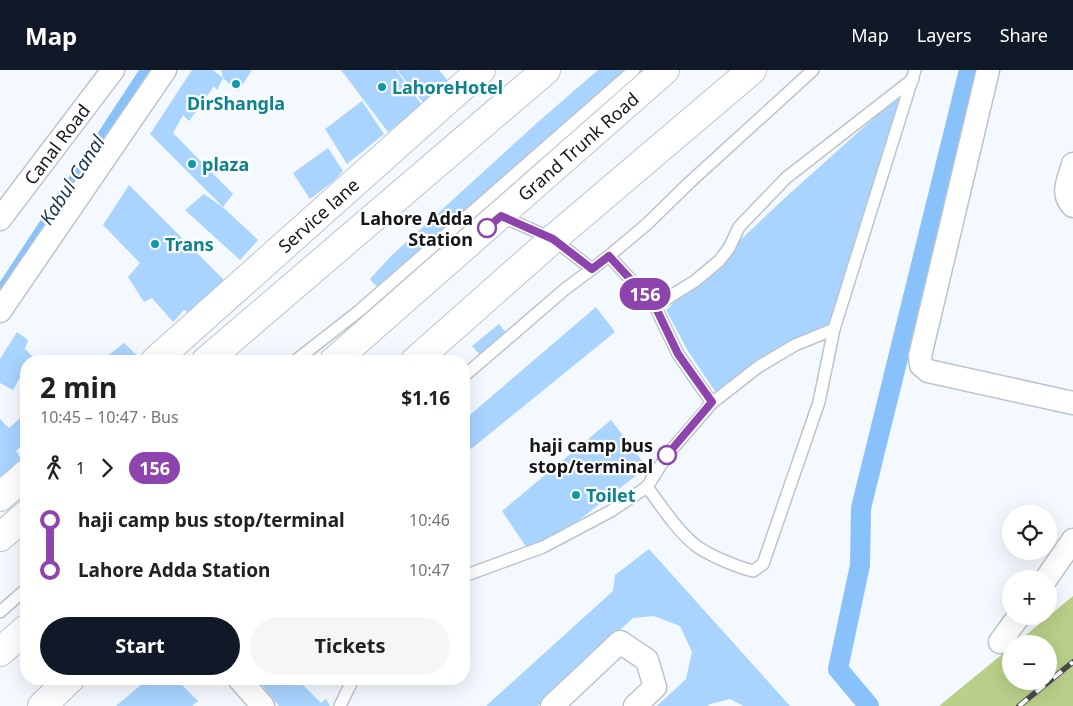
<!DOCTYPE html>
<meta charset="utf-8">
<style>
:root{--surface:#fff;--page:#f6f6f6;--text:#202124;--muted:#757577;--accent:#111827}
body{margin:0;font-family:"Noto Sans",sans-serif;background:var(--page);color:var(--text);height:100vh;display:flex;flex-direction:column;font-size:19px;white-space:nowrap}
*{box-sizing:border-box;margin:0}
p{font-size:16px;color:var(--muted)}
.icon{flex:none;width:28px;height:28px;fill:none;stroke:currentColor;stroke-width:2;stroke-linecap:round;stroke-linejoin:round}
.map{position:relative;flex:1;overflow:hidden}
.sheet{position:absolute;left:20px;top:285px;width:450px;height:330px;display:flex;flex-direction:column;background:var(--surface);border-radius:20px;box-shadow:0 5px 20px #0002}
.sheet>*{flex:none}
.badge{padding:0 10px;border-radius:16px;font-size:18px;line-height:32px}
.tools{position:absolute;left:1002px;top:435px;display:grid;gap:10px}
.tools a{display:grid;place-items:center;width:55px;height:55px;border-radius:50%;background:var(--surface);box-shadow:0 5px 20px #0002;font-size:25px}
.map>.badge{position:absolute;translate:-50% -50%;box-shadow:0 0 0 2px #fff}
.legs{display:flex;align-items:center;gap:8px;height:55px;padding:0 20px;font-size:16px}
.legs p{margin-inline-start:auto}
.summary{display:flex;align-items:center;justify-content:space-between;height:85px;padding:0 20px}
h1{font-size:28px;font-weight:700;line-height:38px}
.primary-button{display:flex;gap:10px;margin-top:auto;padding:10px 20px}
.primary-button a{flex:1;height:58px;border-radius:30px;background:var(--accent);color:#fff;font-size:20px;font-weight:700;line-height:58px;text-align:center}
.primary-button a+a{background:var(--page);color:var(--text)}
ul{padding:0 20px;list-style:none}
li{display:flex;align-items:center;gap:18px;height:50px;font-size:19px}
li i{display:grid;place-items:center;width:8px;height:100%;margin:0 6px;background:currentColor}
li i::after{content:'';width:12px;height:12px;margin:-6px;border:4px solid;border-radius:50%;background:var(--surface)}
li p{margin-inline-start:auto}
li:first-child i{background:linear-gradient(#0000 50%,currentColor 0)}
li:last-child i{background:linear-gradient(currentColor 50%,#0000 0)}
header{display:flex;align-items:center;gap:30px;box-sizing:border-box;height:70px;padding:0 25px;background:var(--accent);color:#fff}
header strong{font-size:24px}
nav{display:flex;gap:28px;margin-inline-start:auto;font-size:18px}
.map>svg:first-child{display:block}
</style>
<header>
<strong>Map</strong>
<nav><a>Map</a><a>Layers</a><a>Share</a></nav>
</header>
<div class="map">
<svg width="1073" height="636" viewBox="0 0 1073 636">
<rect width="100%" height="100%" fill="#f3f9fe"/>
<polygon fill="#bacf89" points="1073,526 1073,636 939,636 1011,577 1011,611 1049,611 1049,574 1015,574"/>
<polygon fill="#89c2fb" points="139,0 163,0 0,250 0,212"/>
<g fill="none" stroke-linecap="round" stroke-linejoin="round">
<polyline stroke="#89c2fb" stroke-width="20" points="869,636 838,599 860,495 861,438 969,0"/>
</g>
<g fill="#a8d4ff">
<polygon points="192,0 213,0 223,8 217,20 214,16 189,51 183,45 173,63 233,124 223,137 150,64"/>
<polygon points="221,0 252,0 238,21 223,8"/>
<polygon points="341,0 396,0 422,35 388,62"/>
<polygon points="397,0 439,0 447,10 425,35"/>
<polygon points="598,0 645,0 527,106 454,166 381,221 370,209 391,186 538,52"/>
<polygon points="903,22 834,259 719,327 688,281 666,240 787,126"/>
<polygon points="362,31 384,64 347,94 325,59"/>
<polygon points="328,78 343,101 335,110 310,129 293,103"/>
<polygon points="129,115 229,215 194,245 184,240 173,252 152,228 144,232 128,207 140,193 103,155"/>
<polygon points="204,124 225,139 258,170 240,190 185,140"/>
<polygon points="596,237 615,262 471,379 464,369 464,350"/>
<polygon points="499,254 507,264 481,286 472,276"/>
<polygon points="17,262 28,270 25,279 33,287 30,291 26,291 26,297 13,320 0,313 0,289"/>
<polygon points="124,273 143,291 110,291 106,287"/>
<polygon points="26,343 26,371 16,381 21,389 0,408 0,349 9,358"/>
<polygon points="611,350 647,397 570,457 527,478 502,441"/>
<polygon points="649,479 790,636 744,636 730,629 710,634 707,636 657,636 686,609 692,582 680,556 654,546 633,548 538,636 486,636 613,521 615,505"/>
<polygon points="148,609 176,609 198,631 192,636 116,636"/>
<polygon points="257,609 297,609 321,633 326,629 330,636 279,636"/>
</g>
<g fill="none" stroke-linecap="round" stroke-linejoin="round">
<defs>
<g id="lane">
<polyline points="501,146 553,169 592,199"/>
<polyline points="609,186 655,236 678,284 712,333"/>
<polyline points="655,236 695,211 719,191 729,178 739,157 786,108 913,9"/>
<polyline points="295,291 359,241 634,0"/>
<polyline points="464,306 564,220 609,186 647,154 690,112 813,0"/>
<path d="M647,417C662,437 676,459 695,475C708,485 737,497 753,501L763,494L819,332L834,259L915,0"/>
<polyline points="464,506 543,477 611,441 647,417 667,385 712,333 758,297 795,275 834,259"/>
<polyline points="0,542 26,519"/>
<polyline points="340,636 353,609"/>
</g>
<g id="street">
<polyline points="988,0 920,286 921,295 928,301 1073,333"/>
<path d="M1073,94C1069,109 1060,124 1073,136"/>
<path id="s1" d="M0,149L113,0"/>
<polyline points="0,241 165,0"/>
<polyline points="1046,509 1073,470"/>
<polyline points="1000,572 1019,546"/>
<polyline points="239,609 263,636"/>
<polyline points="552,636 620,572 647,590 655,617 635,636"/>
</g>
<g id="secondary">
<path id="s2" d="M155,291L481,0"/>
<polyline points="415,291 553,169 752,0"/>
<polyline points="0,427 26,404"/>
<polyline points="42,636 70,609"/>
</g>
<g id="highway">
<polyline points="206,291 546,0"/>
<path id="s3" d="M334,291L665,0"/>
<polyline points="0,467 26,445"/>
<polyline points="0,582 26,559"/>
</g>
</defs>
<use href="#lane" stroke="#bbc4cc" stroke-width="14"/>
<use href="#street" stroke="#bbc4cc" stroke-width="25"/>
<use href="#secondary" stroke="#bbc4cc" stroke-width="30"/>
<use href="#highway" stroke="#bbc4cc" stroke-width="30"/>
<use href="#lane" stroke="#fff" stroke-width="11"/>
<use href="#street" stroke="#fff" stroke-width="22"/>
<use href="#secondary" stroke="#fff" stroke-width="28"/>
<use href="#highway" stroke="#fff" stroke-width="28"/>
<defs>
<polyline id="rail" points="1019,636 1073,592"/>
</defs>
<use href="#rail" stroke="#484c50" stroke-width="5.5"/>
<use href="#rail" stroke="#fff" stroke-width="4" stroke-dasharray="11" stroke-linecap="butt"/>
</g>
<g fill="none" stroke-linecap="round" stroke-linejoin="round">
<defs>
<polyline id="line-1" points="487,158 501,146 553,169 592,199 609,186 655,236 678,284 712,332 667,385"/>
</defs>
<use href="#line-1" stroke="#fff" stroke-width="11"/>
<use href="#line-1" stroke="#8e44ad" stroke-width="8"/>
</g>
<g fill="#0f9aa8" stroke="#fff" stroke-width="2">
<circle cx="236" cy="14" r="5"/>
<circle cx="382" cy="17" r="5"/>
<circle cx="192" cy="94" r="5"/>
<circle cx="155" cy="174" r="5"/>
<circle cx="576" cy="425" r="5"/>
</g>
<g fill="#fff" stroke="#8e44ad" stroke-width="2.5">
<circle cx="487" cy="158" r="9"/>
<circle cx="667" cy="385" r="9"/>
</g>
<g text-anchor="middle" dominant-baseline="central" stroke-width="4.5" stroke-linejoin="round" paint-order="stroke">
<g font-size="18" font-weight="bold" fill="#0d838f" stroke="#fff" text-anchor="start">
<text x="392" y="17">LahoreHotel</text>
<text x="236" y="33" text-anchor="middle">DirShangla</text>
<text x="202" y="94">plaza</text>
<text x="165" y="174">Trans</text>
<text x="586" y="425">Toilet</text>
</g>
<g font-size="18" fill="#14171a" stroke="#fff">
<text stroke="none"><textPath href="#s1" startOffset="94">Canal Road</textPath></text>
<text stroke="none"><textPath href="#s3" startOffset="325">Grand Trunk Road</textPath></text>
<text stroke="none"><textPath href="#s2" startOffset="219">Service lane</textPath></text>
</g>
<g font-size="18" font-weight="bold" fill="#14171a" stroke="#fff" text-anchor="end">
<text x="473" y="148">Lahore Adda<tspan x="473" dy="21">Station</tspan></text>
<text x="653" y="375">haji camp bus<tspan x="653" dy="21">stop/terminal</tspan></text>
</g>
<g font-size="19" font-style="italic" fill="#14334f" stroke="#fff">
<text transform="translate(72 110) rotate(-57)">Kabul Canal</text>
</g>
</g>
</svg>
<div class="tools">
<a><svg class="icon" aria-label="locate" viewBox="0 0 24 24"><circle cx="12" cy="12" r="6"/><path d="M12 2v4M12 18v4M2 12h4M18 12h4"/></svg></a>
<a>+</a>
<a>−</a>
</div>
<b class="badge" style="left:645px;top:224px;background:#8e44ad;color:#fff">156</b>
<section class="sheet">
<div class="summary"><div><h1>2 min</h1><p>10:45 – 10:47 · Bus</p></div><b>$1.16</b></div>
<div class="legs"><svg class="icon" aria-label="walk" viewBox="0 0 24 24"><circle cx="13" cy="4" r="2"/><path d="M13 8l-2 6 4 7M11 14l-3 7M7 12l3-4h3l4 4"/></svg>1<svg class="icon" aria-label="forward" viewBox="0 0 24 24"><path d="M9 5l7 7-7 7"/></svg><b class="badge" style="background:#8e44ad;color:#fff">156</b></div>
<ul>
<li><i style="color:#8e44ad"></i><b>haji camp bus stop/terminal</b><p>10:46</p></li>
<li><i style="color:#8e44ad"></i><b>Lahore Adda Station</b><p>10:47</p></li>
</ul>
<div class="primary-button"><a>Start</a><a>Tickets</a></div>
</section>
</div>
